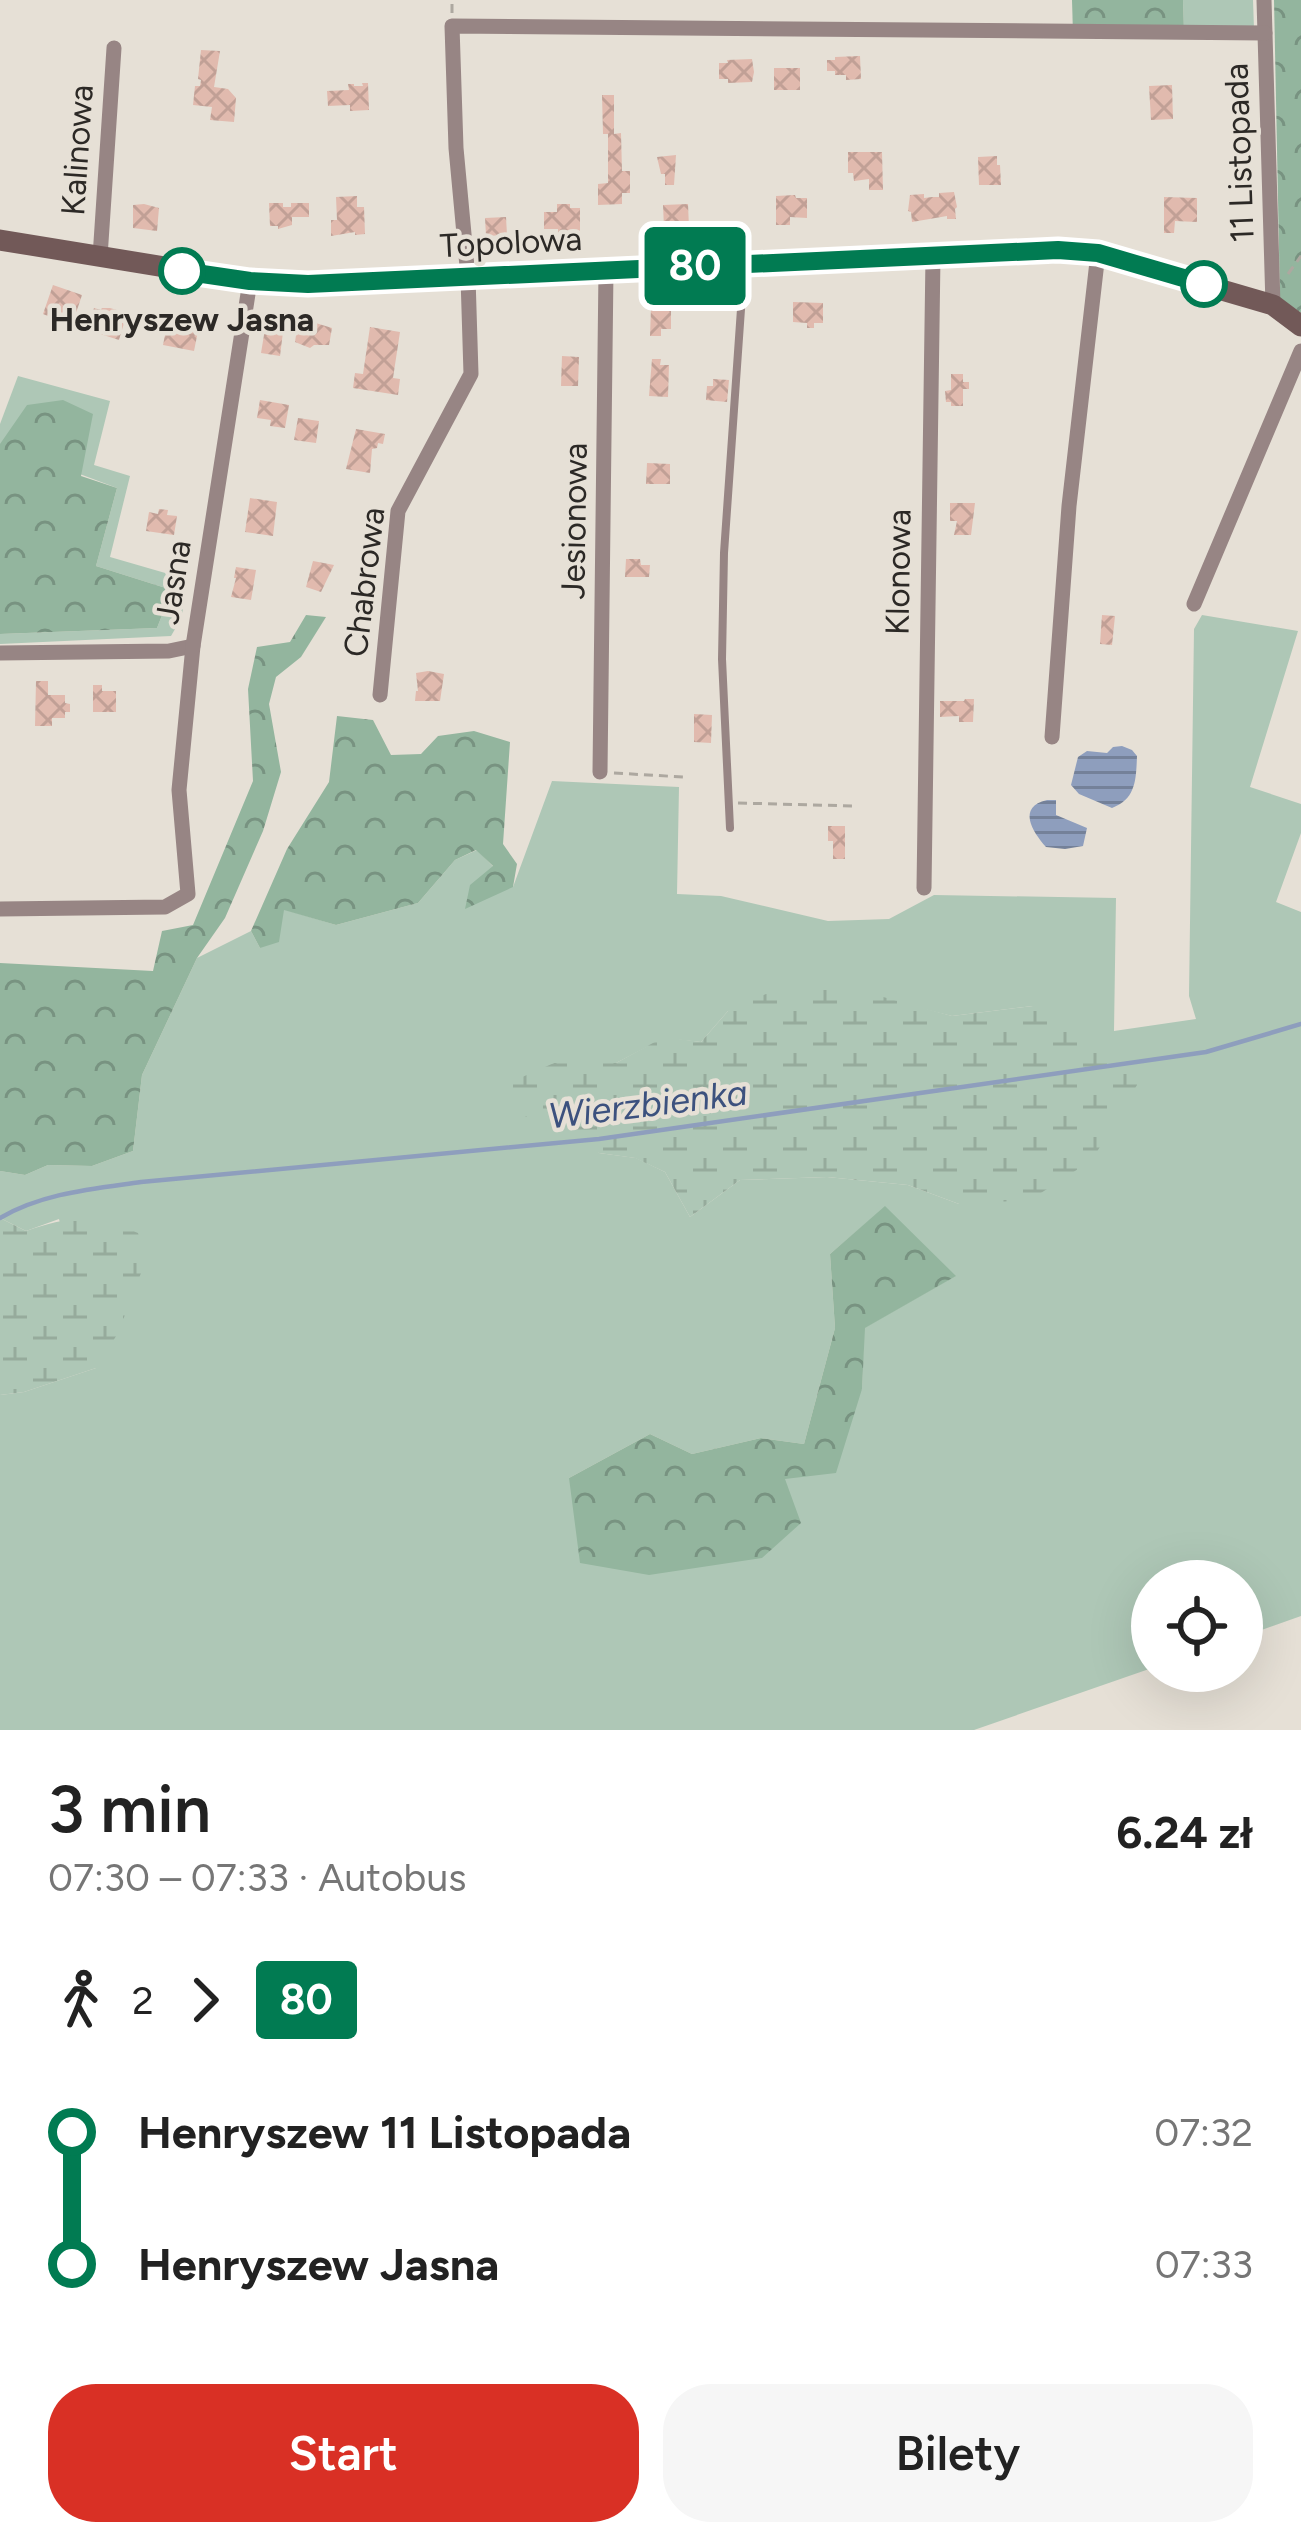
<!DOCTYPE html>
<html lang="pl">
<meta charset="utf-8">
<style>
:root{--surface:#fff;--page:#f6f6f6;--text:#222;--muted:#767676;--accent:#d93025}
body{margin:0;font-family:Figtree,sans-serif;background:var(--page);color:var(--text);height:100vh;display:flex;flex-direction:column;font-size:45px;white-space:nowrap}
*{box-sizing:border-box;margin:0}
p{font-size:39px;color:var(--muted)}
.icon{flex:none;width:66px;height:66px;fill:none;stroke:currentColor;stroke-width:2;stroke-linecap:round;stroke-linejoin:round}
.map{position:relative;height:1730px;overflow:hidden}
.panel{display:flex;flex-direction:column;background:var(--surface);flex:1}
.panel>*{flex:none}
.badge{padding:0 24px;border-radius:9px;font-size:42px;line-height:78px}
.buttons{position:absolute;left:1131px;top:1560px;display:grid;gap:24px}
.buttons a{display:grid;place-items:center;width:132px;height:132px;border-radius:50%;background:var(--surface);box-shadow:0 12px 48px #0002;font-size:60px}
.map>.badge{position:absolute;translate:-50% -50%;box-shadow:0 0 0 6px #fff}
.legs{display:flex;align-items:center;gap:18px;height:132px;padding:0 48px;font-size:39px}
.legs p{margin-inline-start:auto}
.overview{display:flex;align-items:center;justify-content:space-between;height:204px;padding:0 48px}
h1{font-size:66px;font-weight:600;line-height:90px}
.primary-button{display:flex;gap:24px;margin-top:auto;padding:24px 48px}
.primary-button a{flex:1;height:138px;border-radius:48px;background:var(--accent);color:#fff;font-size:48px;font-weight:600;line-height:138px;text-align:center}
.primary-button a+a{background:var(--page);color:var(--text)}
ul{padding:0 48px;list-style:none}
li{display:flex;align-items:center;gap:42px;height:132px;font-size:45px}
li i{display:grid;place-items:center;width:18px;height:100%;margin:0 15px;background:currentColor}
li i::after{content:'';width:30px;height:30px;margin:-15px;border:9px solid;border-radius:50%;background:var(--surface)}
li p{margin-inline-start:auto}
li:first-child i{background:linear-gradient(#0000 50%,currentColor 0)}
li:last-child i{background:linear-gradient(currentColor 50%,#0000 0)}
.map>svg:first-child{display:block}
</style>
<div class="map">
<svg width="1301" height="1730" viewBox="0 0 1301 1730">
<defs>
<pattern id="forest-crowns" width="20" height="18" patternUnits="userSpaceOnUse" patternTransform="scale(3)"><rect width="20" height="18" fill="#93b59e"/><path d="M2 6a3 3 0 1 1 6 0M12 15a3 3 0 1 1 6 0" fill="none" stroke="#789381"/></pattern>
<pattern id="wetland-marsh" width="20" height="14" patternUnits="userSpaceOnUse" patternTransform="scale(3)"><rect width="20" height="14" fill="#aec7b6"/><path d="M1 5h8M5 5V1M11 12h8M15 12V8" fill="none" stroke="#96ab9c"/></pattern>
<pattern id="water-rules" width="6" height="5" patternUnits="userSpaceOnUse" patternTransform="scale(3)"><rect width="6" height="5" fill="#8e9ebd"/><path d="M0 2.5h6" fill="none" stroke="#748199"/></pattern>
<pattern id="building-cross-hatch" width="8" height="8" patternUnits="userSpaceOnUse" patternTransform="scale(3)"><rect width="8" height="8" fill="#e1baae"/><path d="M0 0l8 8M0 8l8-8" fill="none" stroke="#c1a096"/></pattern>
</defs>
<rect width="100%" height="100%" fill="#e6e0d6"/>
<g fill="#aec7b6" fill-rule="evenodd">
<polygon points="1183,0 1253,0 1254,29 1184,31"/>
<polygon points="18,376 110,401 94,465 130,476 110,557 186,579 182,617 171,636 0,644 0,634 157,628 172,590 96,566 117,488 0,444 0,424"/>
<path d="M1202,615L1298,631L1250,787L1301,804V833L1276,902L1301,912V1616L1242,1637V1581H1152V1668L974,1730H0V1395L24,1392L96,1368L59,1219L26,1231L0,1218V1171L25,1175L48,1165L92,1166L133,1151L142,1075L197,958L251,931L260,948L283,909L336,925L418,903L455,860L477,850L513,887L552,781L679,787L677,894L721,896L828,921L889,919L934,895L1116,898L1114,1031L1196,1019L1189,996L1194,629ZM904,1004L952,1016L1033,1006L959,1204L908,1185L827,1177L740,1180L690,1217L665,1172L636,1158L599,1153L554,1063H616L664,1038L701,1042L728,1011ZM885,1207L955,1276L864,1328L862,1389L784,1479L569,1478L650,1434L692,1454L761,1438L804,1444L835,1328L830,1254Z"/>
</g>
<g fill="url(#forest-crowns)">
<polygon points="1072,0 1183,0 1184,31 1073,34"/>
<polygon points="1274,0 1301,0 1301,313 1280,298"/>
<polygon points="63,400 93,414 81,476 117,488 96,566 172,590 157,628 0,634 0,444 27,405"/>
<polygon points="306,615 326,617 301,657 276,677 269,704 281,772 263,831 225,918 197,958 142,1075 133,1151 92,1166 48,1165 25,1175 0,1171 0,963 153,971 162,931 193,925 253,781 248,689 257,647 290,642"/>
<polygon points="337,716 373,720 391,755 421,754 438,736 474,731 510,742 503,844 517,864 513,887 465,909 470,885 493,866 476,850 455,860 418,903 336,925 284,910 279,942 260,948 251,931 287,849 329,782"/>
<polygon points="885,1206 956,1276 865,1328 862,1389 836,1473 785,1479 801,1523 762,1558 649,1575 580,1563 569,1478 650,1434 692,1454 761,1438 804,1444 835,1328 830,1254"/>
</g>
<g fill="url(#wetland-marsh)">
<polygon points="847,987 952,1016 1033,1006 1076,1028 1140,1080 1092,1160 1030,1200 959,1204 908,1185 827,1177 740,1180 690,1217 665,1172 635,1158 599,1153 515,1111 511,1082 554,1063 616,1063 664,1037 701,1042 728,1011 766,994"/>
<path d="M0,1218L26,1231C72,1215 93,1216 138,1233L146,1260L118,1333L96,1368L24,1392L0,1395Z"/>
</g>
<g fill="url(#water-rules)">
<path d="M1122,746L1132,750L1137,756C1136,780 1136,799 1112,808L1079,794L1071,785L1078,757L1087,751L1107,753L1113,747Z"/>
<path d="M1047,800H1056V815L1087,828L1083,846L1065,849L1046,847C1032,831 1017,807 1047,800Z"/>
</g>
<g fill="none" stroke-linecap="round" stroke-linejoin="round">
<path stroke="#8e9ebd" stroke-width="4.5" d="M0,1218C43,1193 92,1189 141,1182L599,1139L1206,1052L1301,1024"/>
</g>
<g fill="url(#building-cross-hatch)">
<polygon points="201,50 220,51 214,87 228,89 236,98 234,122 210,120 212,107 193,105 195,86 200,86 201,80 198,79"/>
<polygon points="860,56 861,79 846,80 846,75 835,75 835,71 827,71 827,60 835,60 835,57"/>
<polygon points="752,59 754,72 752,82 728,83 728,79 719,79 719,63 728,63 727,60"/>
<rect x="774" y="68" width="26" height="22"/>
<polygon points="362,83 368,83 369,110 350,111 350,105 328,106 327,91 349,90 348,84 354,84 354,86 363,86"/>
<polygon points="1172,85 1173,119 1151,120 1149,86"/>
<polygon points="602,95 614,95 614,134 621,133 622,171 630,171 630,193 622,193 622,204 598,205 598,184 608,183 608,134 603,134"/>
<polygon points="848,152 882,152 883,190 869,190 869,179 854,181 853,173 848,173"/>
<polygon points="676,155 674,185 665,185 665,174 661,174 657,157"/>
<polygon points="997,156 997,165 1000,165 1001,185 979,185 978,157"/>
<polygon points="954,192 957,207 955,209 956,219 947,219 947,216 912,222 911,212 908,211 910,195 924,194 924,198 932,197 939,197 939,193"/>
<polygon points="795,195 796,198 807,198 807,218 790,217 790,225 776,225 776,196"/>
<polygon points="357,196 357,207 364,207 365,234 355,235 355,232 331,236 331,220 337,220 336,197"/>
<polygon points="1164,197 1197,198 1197,222 1175,221 1174,233 1164,233"/>
<polygon points="269,203 283,203 283,207 291,207 291,203 309,203 309,217 292,217 292,225 278,229 278,226 270,226"/>
<polygon points="144,204 159,208 157,231 133,228 133,205"/>
<polygon points="557,204 570,204 570,208 580,208 580,233 558,233 558,229 544,229 544,212 557,212"/>
<polygon points="688,204 689,228 664,228 663,205"/>
<polygon points="506,217 507,235 486,236 485,218"/>
<polygon points="53,285 82,295 74,319 62,315 60,321 43,314"/>
<polygon points="793,302 823,303 823,323 814,323 814,328 807,328 807,323 793,322"/>
<polygon points="94,308 101,310 102,308 110,308 127,313 119,340 94,332 96,326 89,324"/>
<polygon points="651,308 671,309 671,329 661,329 661,336 650,336"/>
<polygon points="168,320 199,326 194,351 163,345"/>
<polygon points="306,320 332,328 329,345 314,345 310,348 295,342 298,322 306,323"/>
<polygon points="370,327 400,332 393,378 400,379 398,395 353,388 355,373 363,374"/>
<polygon points="265,329 283,332 280,356 261,353"/>
<polygon points="562,356 579,357 578,386 561,386"/>
<polygon points="652,359 661,359 660,365 669,365 668,397 649,396"/>
<polygon points="951,374 963,374 963,382 969,382 969,389 963,389 963,406 951,406 951,402 946,402 945,391 951,390"/>
<polygon points="713,379 729,380 727,402 706,400 707,386 713,386"/>
<polygon points="260,400 289,405 285,428 270,426 271,420 257,418"/>
<polygon points="298,418 319,421 316,443 294,440"/>
<polygon points="356,429 385,434 383,444 378,443 377,448 372,449 370,473 346,469"/>
<polygon points="647,463 670,464 670,484 646,484"/>
<polygon points="250,498 277,502 273,536 245,532"/>
<polygon points="950,503 975,503 971,535 954,535 957,521 950,521"/>
<polygon points="159,509 168,510 167,515 177,516 174,535 146,531 149,512 158,514"/>
<polygon points="626,559 640,559 641,565 650,565 649,577 625,577"/>
<polygon points="313,561 334,565 321,592 306,587"/>
<polygon points="236,567 256,570 251,600 231,597 236,578 234,578"/>
<polygon points="1102,615 1115,616 1112,645 1100,644"/>
<polygon points="428,671 444,674 440,701 415,701 416,691 418,691 416,673"/>
<polygon points="36,681 48,681 48,695 65,695 65,703 70,704 70,712 65,712 65,718 52,718 52,726 35,726"/>
<polygon points="93,685 102,685 102,691 116,691 116,712 93,712"/>
<polygon points="965,699 974,699 973,722 959,722 959,716 940,717 940,701 964,701"/>
<polygon points="694,714 712,715 711,743 694,742"/>
<polygon points="828,826 845,826 845,859 833,859 833,841 828,841"/>
</g>
<g fill="none" stroke-linecap="round" stroke-linejoin="round">
<g stroke="#ada8a0" stroke-width="3" stroke-dasharray="9 6" stroke-linecap="butt">
<polyline points="452,13 452,0"/>
<polyline points="1288,274 1301,256"/>
<polyline points="614,773 683,777"/>
<polyline points="738,803 854,806"/>
</g>
<polyline stroke="#978584" stroke-width="8" points="730,828 722,659 724,553 744,266"/>
<g stroke="#978584" stroke-width="15">
<polyline points="1264,0 1273,305"/>
<polyline points="100,257 114,48"/>
<polyline points="1194,604 1301,351"/>
<polyline points="0,653 169,651 193,646"/>
<polyline points="380,695 398,511 471,374 468,277 456,148 452,26 1265,33"/>
<polyline points="1052,737 1069,506 1098,253"/>
<polyline points="600,772 606,270"/>
<polyline points="924,888 933,256"/>
<polyline points="0,909 165,907 188,894 179,790 193,646 250,281"/>
</g>
<polyline stroke="#725958" stroke-width="21" points="0,240 250,281 308,285 1088,251 1273,305 1301,326"/>
</g>
<g fill="none" stroke-linecap="round" stroke-linejoin="round">
<defs>
<polyline id="line-1" points="182,271 250,281 308,284 1058,250 1098,253 1204,284"/>
</defs>
<use href="#line-1" stroke="#fff" stroke-width="27"/>
<use href="#line-1" stroke="#017b52" stroke-width="18"/>
</g>
<g fill="#fff" stroke="#017b52" stroke-width="6">
<circle cx="182" cy="271" r="21"/>
<circle cx="1204" cy="284" r="21"/>
</g>
<g text-anchor="middle" dominant-baseline="central" stroke-width="9" stroke-linejoin="round" paint-order="stroke">
<g font-size="33" fill="#2c2926" stroke="#e6e0d6">
<text transform="translate(77 150) rotate(-86)">Kalinowa</text>
<text transform="translate(1239 153) rotate(-92)">11 Listopada</text>
<text transform="translate(511 242) rotate(-3)">Topolowa</text>
<text transform="translate(574 521) rotate(-89)">Jesionowa</text>
<text transform="translate(898 572) rotate(-89)">Klonowa</text>
<text transform="translate(173 582) rotate(-81)">Jasna</text>
<text transform="translate(364 582) rotate(-83)">Chabrowa</text>
</g>
<g font-size="33" font-weight="bold" fill="#2c2926" stroke="#e6e0d6">
<text x="182" y="319">Henryszew Jasna</text>
</g>
<g font-size="36" font-style="italic" fill="#3c517e" stroke="#e6e0d6">
<text transform="translate(648 1104) rotate(-7)">Wierzbienka</text>
</g>
</g>
</svg>
<div class="buttons">
<a><svg class="icon" aria-label="locate" viewBox="0 0 24 24"><circle cx="12" cy="12" r="6"/><path d="M12 2v4M12 18v4M2 12h4M18 12h4"/></svg></a>
</div>
<b class="badge" style="left:695px;top:266px;background:#017b52;color:#fff">80</b>
</div>
<section class="panel">
<div class="overview"><div><h1>3 min</h1><p>07:30 – 07:33 · Autobus</p></div><b>6.24 zł</b></div>
<div class="legs"><svg class="icon" aria-label="walk" viewBox="0 0 24 24"><circle cx="13" cy="4" r="2"/><path d="M13 8l-2 6 4 7M11 14l-3 7M7 12l3-4h3l4 4"/></svg>2<svg class="icon" aria-label="forward" viewBox="0 0 24 24"><path d="M9 5l7 7-7 7"/></svg><b class="badge" style="background:#017b52;color:#fff">80</b></div>
<ul>
<li><i style="color:#017b52"></i><b>Henryszew 11 Listopada</b><p>07:32</p></li>
<li><i style="color:#017b52"></i><b>Henryszew Jasna</b><p>07:33</p></li>
</ul>
<div class="primary-button"><a>Start</a><a>Bilety</a></div>
</section>
